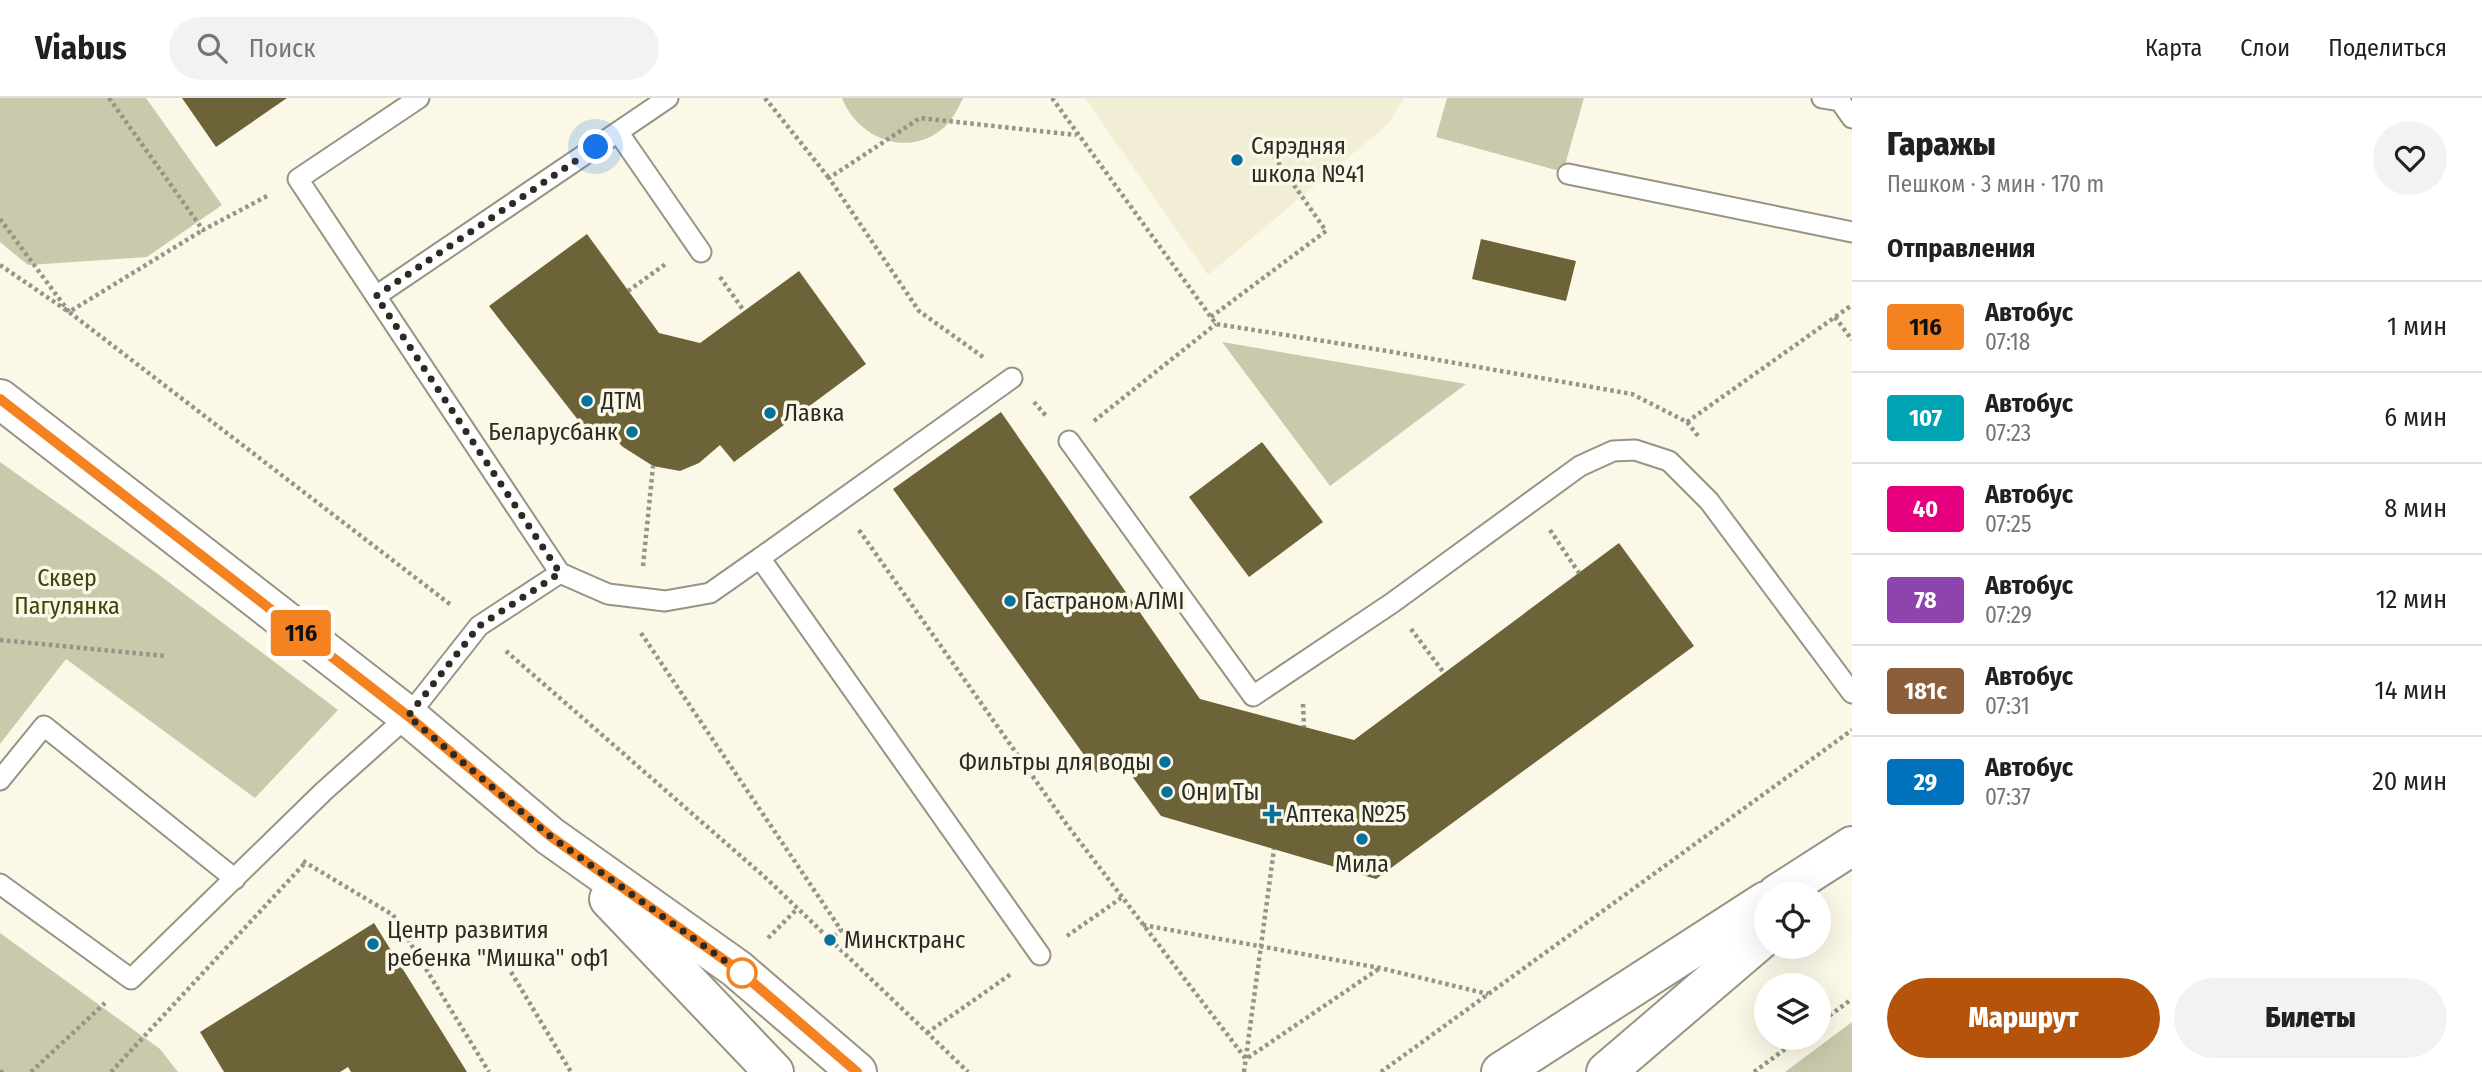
<!DOCTYPE html>
<html lang="ru">
<meta charset="utf-8">
<style>
:root{--surface:#fff;--page:#f2f2f2;--text:#202124;--muted:#757577;--line:#e0e0e0;--accent:#b45309}
body{margin:0;font-family:"Fira Sans Condensed",sans-serif;background:var(--page);color:var(--text);height:100vh;display:flex;flex-direction:column;font-size:26px;white-space:nowrap}
*{box-sizing:border-box;margin:0}
p{font-size:23px;color:var(--muted)}
.icon{flex:none;width:38px;height:38px;fill:none;stroke:currentColor;stroke-width:2;stroke-linecap:round;stroke-linejoin:round}
.map{position:relative;flex:1;overflow:hidden}
.panel{display:flex;flex-direction:column;background:var(--surface);width:630px}
.panel>*{flex:none}
.badge{padding:0 14px;border-radius:5px;font-size:24px;line-height:46px}
.tools{position:absolute;left:1754px;top:784px;display:grid;gap:14px}
.tools a{display:grid;place-items:center;width:77px;height:77px;border-radius:50%;background:var(--surface);box-shadow:0 7px 28px #0002;font-size:35px}
.you{position:absolute;width:35px;height:35px;margin:-18px;border:5px solid #fff;border-radius:50%;background:#1a73e8;box-shadow:0 0 0 10px #1a73e833}
.map>.badge{position:absolute;translate:-50% -50%;box-shadow:0 0 0 4px #fff}
h2{padding:0 35px;font-size:26px;line-height:63px}
.round{display:grid;place-items:center;flex:none;width:74px;height:74px;border-radius:37px;background:var(--page)}
.head{display:flex;align-items:center;justify-content:space-between;height:119px;padding:0 35px}
h1{font-size:33px;font-weight:800;line-height:52px}
.cta{display:flex;gap:14px;margin-top:auto;padding:14px 35px}
.cta a{flex:1;height:80px;border-radius:42px;background:var(--accent);color:#fff;font-size:28px;font-weight:800;line-height:80px;text-align:center}
.cta a+a{background:var(--page);color:var(--text)}
ul{padding:0;list-style:none}
li{display:flex;align-items:center;gap:21px;height:91px;padding:0 35px;border-top:2px solid var(--line)}
li div{flex:1}
li b{display:block;font-size:26px}
li em{font-style:normal}
li .badge{min-width:77px;font-weight:700;text-align:center}
header{display:flex;align-items:center;gap:42px;box-sizing:border-box;height:98px;padding:0 35px;background:var(--surface);border-bottom:2px solid var(--line)}
header strong{font-size:33px}
nav{display:flex;gap:38px;margin-inline-start:auto;font-size:24px}
.search{width:490px;height:63px;background:var(--page);display:flex;align-items:center;gap:18px;box-sizing:border-box;padding:0 24px;border-radius:38px;color:var(--muted);font-size:26px}
main{display:flex;flex:1;min-height:0}
.map>svg:first-child{display:block}
</style>
<header>
<strong>Viabus</strong>
<div class="search"><svg class="icon" aria-label="search" viewBox="0 0 24 24"><circle cx="10" cy="10" r="6"/><path d="M15 15l6 6"/></svg>Поиск</div>
<nav><a>Карта</a><a>Слои</a><a>Поделиться</a></nav>
</header>
<main>
<div class="map">
<svg width="1852" height="974" viewBox="0 0 1852 974">
<rect width="100%" height="100%" fill="#fbf8e7"/>
<polygon fill="#f2edd5" points="1085,0 1404,0 1387,27 1208,177"/>
<g fill="#c8caab">
<polygon points="0,0 146,0 222,107 147,159 28,167 0,144"/>
<path d="M842,0H963C957,12 952,24 941,32C905,60 857,39 842,0Z"/>
<polygon points="1447,0 1584,0 1563,74 1436,39"/>
<polygon points="1222,244 1466,286 1330,388"/>
<polygon points="0,364 158,476 338,612 255,700 66,561 0,646"/>
<polygon points="0,835 160,951 178,974 0,974"/>
<polygon points="1852,924 1852,974 1785,974"/>
</g>
<g fill="#6d6338">
<polygon points="182,0 287,0 216,49"/>
<polygon points="587,136 659,235 700,245 799,173 866,266 734,364 720,347 699,365 680,373 653,368 623,349 610,336 596,345 489,208"/>
<polygon points="1481,141 1576,163 1566,203 1472,181"/>
<polygon points="1001,314 1200,601 1354,642 1619,445 1694,548 1376,781 1161,718 1118,659 1097,675 893,391"/>
<polygon points="1262,344 1323,424 1249,479 1189,399"/>
<polygon points="374,825 467,974 351,974 348,969 340,974 224,974 200,934"/>
</g>
<g fill="none" stroke-linecap="round" stroke-linejoin="round">
<defs>
<g id="service">
<polyline points="419,0 298,81 560,475 608,496 665,503 710,495 760,460 1040,857"/>
<polyline points="1822,0 1840,3 1852,20"/>
<polyline points="618,34 701,154"/>
<polyline points="1568,76 1852,134"/>
<polyline points="376,198 668,0"/>
<polyline points="1069,343 1253,598 1392,505 1580,368 1613,353 1635,352 1669,363 1709,403 1852,595"/>
<polyline points="760,460 1012,280"/>
<polyline points="0,682 44,628 235,781"/>
<polyline points="0,786 131,881 324,693 408,618 479,528 560,475"/>
</g>
<g id="secondary">
<polyline points="0,301 408,618 550,738 737,871 857,974"/>
<polyline points="1777,796 1852,748"/>
<polyline points="609,801 774,974"/>
<polyline points="1501,974 1766,803"/>
<polyline points="1606,974 1766,837"/>
</g>
</defs>
<use href="#service" stroke="#979385" stroke-width="23"/>
<use href="#secondary" stroke="#979385" stroke-width="42"/>
<g stroke="#969488" stroke-width="4.5" stroke-dasharray="3.5 3.5" stroke-linecap="butt">
<polyline points="109,0 203,132 269,97"/>
<polyline points="765,0 829,80"/>
<polyline points="1052,0 1216,226 1387,253 1632,296 1687,324 1698,338"/>
<polyline points="0,121 69,214 203,132"/>
<polyline points="0,167 69,214 451,507"/>
<polyline points="720,179 744,213"/>
<polyline points="628,193 667,165"/>
<polyline points="1211,219 1326,133 1273,57"/>
<polyline points="1835,219 1852,242"/>
<polyline points="983,259 919,213 829,80 920,20 1076,37"/>
<polyline points="1034,304 1047,319"/>
<polyline points="1094,323 1216,226"/>
<polyline points="1687,324 1852,207"/>
<polyline points="859,432 1067,727 1246,961 1380,870"/>
<polyline points="1550,432 1579,475"/>
<polyline points="643,468 653,368"/>
<polyline points="1411,531 1444,575"/>
<polyline points="641,535 841,832 830,842"/>
<polyline points="0,542 165,558"/>
<polyline points="506,553 767,781 968,974"/>
<polyline points="1303,606 1304,629"/>
<polyline points="303,763 393,817 489,974"/>
<polyline points="1143,827 1380,870 1488,896"/>
<polyline points="1067,838 1121,800"/>
<polyline points="768,840 797,811"/>
<polyline points="511,874 571,974"/>
<polyline points="1818,926 1852,901"/>
<polyline points="927,935 1011,876"/>
<polyline points="0,974 4,974"/>
<polyline points="31,974 105,905"/>
<polyline points="111,974 305,765"/>
<polyline points="1244,974 1274,751"/>
<polyline points="1381,974 1852,632"/>
<polyline points="1754,974 1800,940"/>
</g>
<use href="#service" stroke="#fff" stroke-width="19"/>
<use href="#secondary" stroke="#fff" stroke-width="38"/>
</g>
<g fill="none" stroke-linecap="round" stroke-linejoin="round">
<defs>
<polyline id="line" points="0,301 408,618 550,738 737,871 857,974"/>
</defs>
<use href="#line" stroke="#fff" stroke-width="16"/>
<use href="#line" stroke="#f58220" stroke-width="10"/>
<polyline stroke="#2b2a24" stroke-width="7" stroke-dasharray="0 12.6" points="596,49 376,198 560,475 479,528 408,618 550,738 742,875"/>
</g>
<g fill="#06719d" stroke="#fbf8e7" stroke-width="2.5">
<circle cx="1237" cy="62" r="7"/>
<circle cx="587" cy="303" r="7"/>
<circle cx="770" cy="315" r="7"/>
<circle cx="632" cy="334" r="7"/>
<circle cx="1010" cy="503" r="7"/>
<circle cx="1165" cy="664" r="7"/>
<circle cx="1167" cy="694" r="7"/>
<path d="M1268.5 705.5h7v7h7v7h-7v7h-7v-7h-7v-7h7z"/>
<circle cx="1362" cy="741" r="7"/>
<circle cx="830" cy="842" r="7"/>
<circle cx="373" cy="846" r="7"/>
</g>
<circle fill="#fff" stroke="#f58220" stroke-width="3.5" cx="742" cy="875" r="14"/>
<g text-anchor="middle" dominant-baseline="central" stroke-width="7" stroke-linejoin="round" paint-order="stroke">
<g font-size="24" fill="#2b2a24" stroke="#fbf8e7" text-anchor="start">
<text x="1251" y="48">Сярэдняя<tspan x="1251" dy="28">школа №41</tspan></text>
<text x="601" y="303">ДТМ</text>
<text x="784" y="315">Лавка</text>
<text x="618" y="334" text-anchor="end">Беларусбанк</text>
<text x="1024" y="503">Гастраном АЛМІ</text>
<text x="1151" y="664" text-anchor="end">Фильтры для воды</text>
<text x="1181" y="694">Он и Ты</text>
<text x="1286" y="716">Аптека №25</text>
<text x="1362" y="766" text-anchor="middle">Мила</text>
<text x="387" y="832">Центр развития<tspan x="387" dy="28">ребенка "Мишка" оф1</tspan></text>
<text x="844" y="842">Минсктранс</text>
</g>
<g font-size="24" fill="#42430b" stroke="#fbf8e7">
<text x="67" y="480">Сквер<tspan x="67" dy="28">Пагулянка</tspan></text>
</g>
</g>
</svg>
<div class="tools">
<a><svg class="icon" aria-label="locate" viewBox="0 0 24 24"><circle cx="12" cy="12" r="6"/><path d="M12 2v4M12 18v4M2 12h4M18 12h4"/></svg></a>
<a><svg class="icon" aria-label="layers" viewBox="0 0 24 24"><path d="M12 4l9 5-9 5-9-5zM3 14l9 5 9-5"/></svg></a>
</div>
<div class="you" style="left:596px;top:49px"></div>
<b class="badge" style="left:301px;top:535px;background:#f58220;color:#111">116</b>
</div>
<section class="panel">
<div class="head"><div><h1>Гаражы</h1><p>Пешком · 3 мин · 170 m</p></div><a class="round"><svg class="icon" aria-label="heart" viewBox="0 0 24 24"><path d="M12 20l-8-8c-3-5 5-10 8-4 3-6 11-1 8 4z"/></svg></a></div>
<h2>Отправления</h2>
<ul>
<li><span class="badge" style="background:#f58220;color:#111">116</span><div><b>Автобус</b><p>07:18</p></div><em>1 мин</em></li>
<li><span class="badge" style="background:#00a3b4;color:#fff">107</span><div><b>Автобус</b><p>07:23</p></div><em>6 мин</em></li>
<li><span class="badge" style="background:#e6007e;color:#fff">40</span><div><b>Автобус</b><p>07:25</p></div><em>8 мин</em></li>
<li><span class="badge" style="background:#8e44ad;color:#fff">78</span><div><b>Автобус</b><p>07:29</p></div><em>12 мин</em></li>
<li><span class="badge" style="background:#8b5e3c;color:#fff">181с</span><div><b>Автобус</b><p>07:31</p></div><em>14 мин</em></li>
<li><span class="badge" style="background:#0072bc;color:#fff">29</span><div><b>Автобус</b><p>07:37</p></div><em>20 мин</em></li>
</ul>
<div class="cta"><a>Маршрут</a><a>Билеты</a></div>
</section>
</main>
